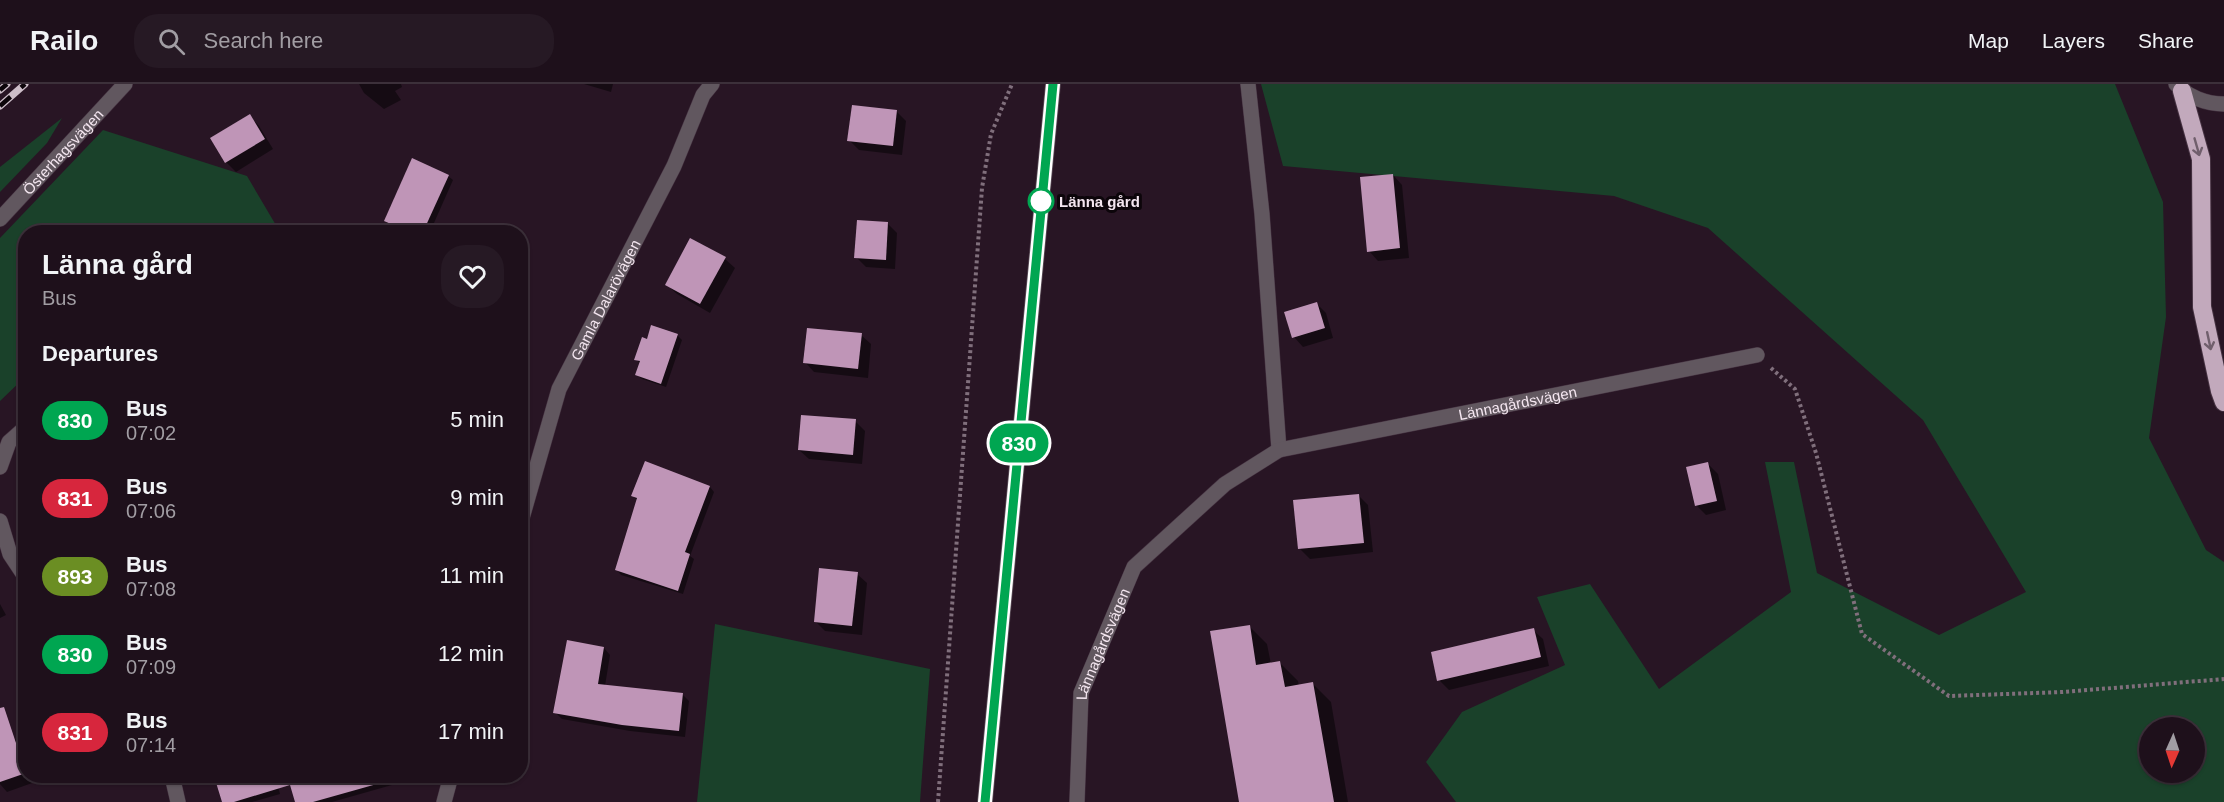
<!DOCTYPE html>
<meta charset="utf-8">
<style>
:root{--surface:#1e101b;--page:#261924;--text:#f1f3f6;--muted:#a19da3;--line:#3c303a}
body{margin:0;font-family:Helvetica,sans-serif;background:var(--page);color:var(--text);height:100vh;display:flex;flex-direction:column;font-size:22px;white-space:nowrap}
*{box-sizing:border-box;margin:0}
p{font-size:20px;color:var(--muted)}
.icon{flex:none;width:33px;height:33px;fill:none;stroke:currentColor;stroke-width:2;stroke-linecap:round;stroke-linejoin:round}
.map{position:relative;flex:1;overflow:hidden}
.details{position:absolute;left:18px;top:141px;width:510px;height:558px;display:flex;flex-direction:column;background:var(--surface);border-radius:24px;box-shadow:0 2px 4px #0004,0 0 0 2px var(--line)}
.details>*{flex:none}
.badge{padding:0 12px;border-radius:20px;font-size:21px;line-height:39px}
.needle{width:39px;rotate:183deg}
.fabs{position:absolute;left:2139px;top:633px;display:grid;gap:12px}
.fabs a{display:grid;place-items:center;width:66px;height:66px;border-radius:50%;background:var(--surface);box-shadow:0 2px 4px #0004,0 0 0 2px var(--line);font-size:30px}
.map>.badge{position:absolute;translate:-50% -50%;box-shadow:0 0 0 3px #fff}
h2{padding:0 24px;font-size:22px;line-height:54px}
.round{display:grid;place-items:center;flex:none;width:63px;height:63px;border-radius:24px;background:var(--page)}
.headline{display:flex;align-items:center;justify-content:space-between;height:102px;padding:0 24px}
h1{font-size:28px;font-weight:700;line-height:45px}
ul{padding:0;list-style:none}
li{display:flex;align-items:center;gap:18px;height:78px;padding:0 24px}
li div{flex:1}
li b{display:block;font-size:22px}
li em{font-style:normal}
li .badge{min-width:66px;font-weight:700;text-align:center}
header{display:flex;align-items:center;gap:36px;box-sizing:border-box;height:84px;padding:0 30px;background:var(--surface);border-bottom:2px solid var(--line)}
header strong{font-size:28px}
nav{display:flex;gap:33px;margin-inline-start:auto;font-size:21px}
.search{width:420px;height:54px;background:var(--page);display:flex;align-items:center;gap:15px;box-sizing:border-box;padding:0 21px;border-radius:24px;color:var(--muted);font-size:22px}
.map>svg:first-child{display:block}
</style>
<header>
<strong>Railo</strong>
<div class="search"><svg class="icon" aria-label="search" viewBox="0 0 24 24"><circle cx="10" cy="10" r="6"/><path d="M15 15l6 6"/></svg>Search here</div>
<nav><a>Map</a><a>Layers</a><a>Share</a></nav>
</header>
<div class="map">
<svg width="2224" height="718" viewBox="0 0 2224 718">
<rect width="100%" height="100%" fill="#281524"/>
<g fill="#1a412a" fill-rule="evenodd">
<path d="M1261,0H2115L2163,118L2166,233L2149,354L2206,466L2224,478V718H1456L1426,678L1462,628L1565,581L1537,513L1590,500L1659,605L1791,508L1765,378H1794L1817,489L1939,551L2026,508L1923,336L1708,144L1614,112L1283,82ZM2150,644H2194V688H2150Z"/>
<polygon points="62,34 47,59 0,108 0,83"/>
<polygon points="103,46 247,92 280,148 26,148 25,293 0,317 0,154"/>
<polygon points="715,540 930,585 920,718 697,718"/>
</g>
<g fill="#0007">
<polygon points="359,0 401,0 402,3 395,7 401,16 384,25 364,9"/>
<polygon points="584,0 613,0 611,8"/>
<polygon points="896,27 906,37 902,71 859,66 849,56"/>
<polygon points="250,32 259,42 273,65 236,88 226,78 212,55"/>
<polygon points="1393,91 1402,101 1409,174 1378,177 1369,167"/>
<polygon points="448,92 453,96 430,148 406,148 390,142 385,137"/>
<polygon points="888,140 897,149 895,185 866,183 856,173"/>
<polygon points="725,175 735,184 710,229 677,210 667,201"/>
<polygon points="1316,219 1326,229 1333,254 1303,263 1294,253"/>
<polygon points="677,251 682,256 666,303 642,295 637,291 641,280 636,275 648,257"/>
<polygon points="861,251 871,260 868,294 814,288 805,278"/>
<polygon points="855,337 865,347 862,380 809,375 799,366"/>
<polygon points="26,360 26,371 21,363"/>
<polygon points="645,379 710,403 714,408 690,472 694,475 683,510 621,491 617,486 638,417 633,412"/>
<polygon points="1708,380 1718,390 1726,426 1706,431 1696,421"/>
<polygon points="1358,411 1368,421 1373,468 1310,475 1300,465"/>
<polygon points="857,490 867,499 862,551 825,547 815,537"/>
<polygon points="0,520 6,531 0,534"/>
<polygon points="1249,542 1267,560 1271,580 1280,579 1298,597 1299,602 1313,600 1331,618 1348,718 1241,718"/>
<polygon points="1533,546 1543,555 1549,582 1449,606 1439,596"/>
<polygon points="604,564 610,571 605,602 682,610 689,617 685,653 630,647 562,635 555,628"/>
<polygon points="13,653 22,662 26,672 26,692 32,692 35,698 7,708 0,700 0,657"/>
<polygon points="216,692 275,692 280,710 252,718 224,718"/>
<polygon points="288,692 397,692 399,699 332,718 297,718"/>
</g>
<g fill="#bf95b7">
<polygon points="852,21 897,26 893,62 847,57"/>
<polygon points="250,30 265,55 225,79 210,54"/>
<polygon points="412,74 449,91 423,148 409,148 384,137"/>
<polygon points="1393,90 1400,164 1367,168 1360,93"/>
<polygon points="857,136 888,138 886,176 854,174"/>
<polygon points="690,154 726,173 700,220 665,201"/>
<polygon points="1317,218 1325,244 1292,254 1284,228"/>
<polygon points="651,241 678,250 661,300 635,291 640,277 634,276 642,253 647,255"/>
<polygon points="807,244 862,249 858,285 803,279"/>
<polygon points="801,331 856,335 853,371 798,366"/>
<polygon points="645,377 710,402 685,468 690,470 678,507 615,486 637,414 631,412"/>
<polygon points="1708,378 1717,417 1695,422 1686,383"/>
<polygon points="1359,410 1364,459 1298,465 1293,416"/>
<polygon points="819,484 858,488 852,542 814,538"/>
<polygon points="1250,541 1256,581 1280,577 1285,603 1313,598 1334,718 1239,718 1210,547"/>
<polygon points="1534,544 1541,573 1437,597 1431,568"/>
<polygon points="567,556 604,563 598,600 683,609 679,647 622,641 553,629"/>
<polygon points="4,623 26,689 0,698 0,624"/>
<polygon points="214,692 383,692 384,698 313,718 295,718 290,701 234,718 222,718"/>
</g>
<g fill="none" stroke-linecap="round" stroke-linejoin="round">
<defs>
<g id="minor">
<polyline points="1248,0 1262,130 1279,366"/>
<path d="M2176,0C2187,13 2207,20 2224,20"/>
<path id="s1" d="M0,135L125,0"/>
<polyline points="0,383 9,358 26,343"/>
<polyline points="0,437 10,470 26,494"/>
<path id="s2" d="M520,441L559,305L674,82L703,11L712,0"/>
<polyline points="172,692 178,718"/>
<polyline points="444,718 451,692"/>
<polyline points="985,718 1053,0"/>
<path id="s3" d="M1077,718L1081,609L1134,483L1225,400L1279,366L1757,271"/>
</g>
<polyline id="highway" points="2182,7 2201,75 2202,223 2220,307 2224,318"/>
</defs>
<use href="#minor" stroke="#453241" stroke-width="16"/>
<use href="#highway" stroke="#453241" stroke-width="20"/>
<g stroke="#806f7c" stroke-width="4" stroke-dasharray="3 3" stroke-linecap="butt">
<polyline points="1771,284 1795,305 1816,369 1862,550 1949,612 2063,608 2224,595"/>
<polyline points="938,718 982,104 991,50 1012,0"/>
</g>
<use href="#minor" stroke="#61575f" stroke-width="15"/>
<use href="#highway" stroke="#c2a9bc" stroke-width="18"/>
<defs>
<g id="rail">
<polyline points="0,6 7,0"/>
<polyline points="0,22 25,0"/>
</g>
</defs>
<use href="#rail" stroke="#cdbec9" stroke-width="7"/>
<use href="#rail" stroke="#0c050a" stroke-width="4.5" stroke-dasharray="14" stroke-linecap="butt"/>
</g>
<defs><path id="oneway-shaft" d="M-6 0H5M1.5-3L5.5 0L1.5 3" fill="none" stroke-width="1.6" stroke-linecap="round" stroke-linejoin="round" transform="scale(1.5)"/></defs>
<g stroke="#705f6c">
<use href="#oneway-shaft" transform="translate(2197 63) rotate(74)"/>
<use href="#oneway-shaft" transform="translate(2209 257) rotate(78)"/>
</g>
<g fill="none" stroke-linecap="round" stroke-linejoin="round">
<defs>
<polyline id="line" points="985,718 1053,0"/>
</defs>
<use href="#line" stroke="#fff" stroke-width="14"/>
<use href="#line" stroke="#00a651" stroke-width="9"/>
</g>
<circle fill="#fff" stroke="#00a651" stroke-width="3" cx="1041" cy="117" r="12"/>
<g text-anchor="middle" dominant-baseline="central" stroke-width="6" stroke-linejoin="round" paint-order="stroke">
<g font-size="15" fill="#f4e6f0" stroke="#0c050a">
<text stroke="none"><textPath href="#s1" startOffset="92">Österhagsvägen</textPath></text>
<text stroke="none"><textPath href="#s2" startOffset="242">Gamla Dalarövägen</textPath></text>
<text stroke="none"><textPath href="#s3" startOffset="676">Lännagårdsvägen</textPath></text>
<text stroke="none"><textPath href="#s3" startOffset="162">Lännagårdsvägen</textPath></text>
</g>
<g font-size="15" font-weight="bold" fill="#f4e6f0" stroke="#0c050a" text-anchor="start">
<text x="1059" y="117">Länna gård</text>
</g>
</g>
</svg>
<div class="fabs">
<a><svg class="needle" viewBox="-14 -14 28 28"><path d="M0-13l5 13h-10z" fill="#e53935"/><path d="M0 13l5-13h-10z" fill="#a19da3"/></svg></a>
</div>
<b class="badge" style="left:1019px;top:359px;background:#00a651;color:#fff">830</b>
<section class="details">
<div class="headline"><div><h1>Länna gård</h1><p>Bus</p></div><a class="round"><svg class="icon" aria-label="heart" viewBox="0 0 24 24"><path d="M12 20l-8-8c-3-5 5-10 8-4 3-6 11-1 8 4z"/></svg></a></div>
<h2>Departures</h2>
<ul>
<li><span class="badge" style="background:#00a651;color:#fff">830</span><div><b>Bus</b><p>07:02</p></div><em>5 min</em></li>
<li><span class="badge" style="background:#d7263d;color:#fff">831</span><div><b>Bus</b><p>07:06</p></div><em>9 min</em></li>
<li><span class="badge" style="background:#6b8e23;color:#fff">893</span><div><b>Bus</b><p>07:08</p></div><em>11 min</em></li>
<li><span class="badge" style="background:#00a651;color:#fff">830</span><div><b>Bus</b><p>07:09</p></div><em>12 min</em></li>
<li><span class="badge" style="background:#d7263d;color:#fff">831</span><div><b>Bus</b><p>07:14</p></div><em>17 min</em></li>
</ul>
</section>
</div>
